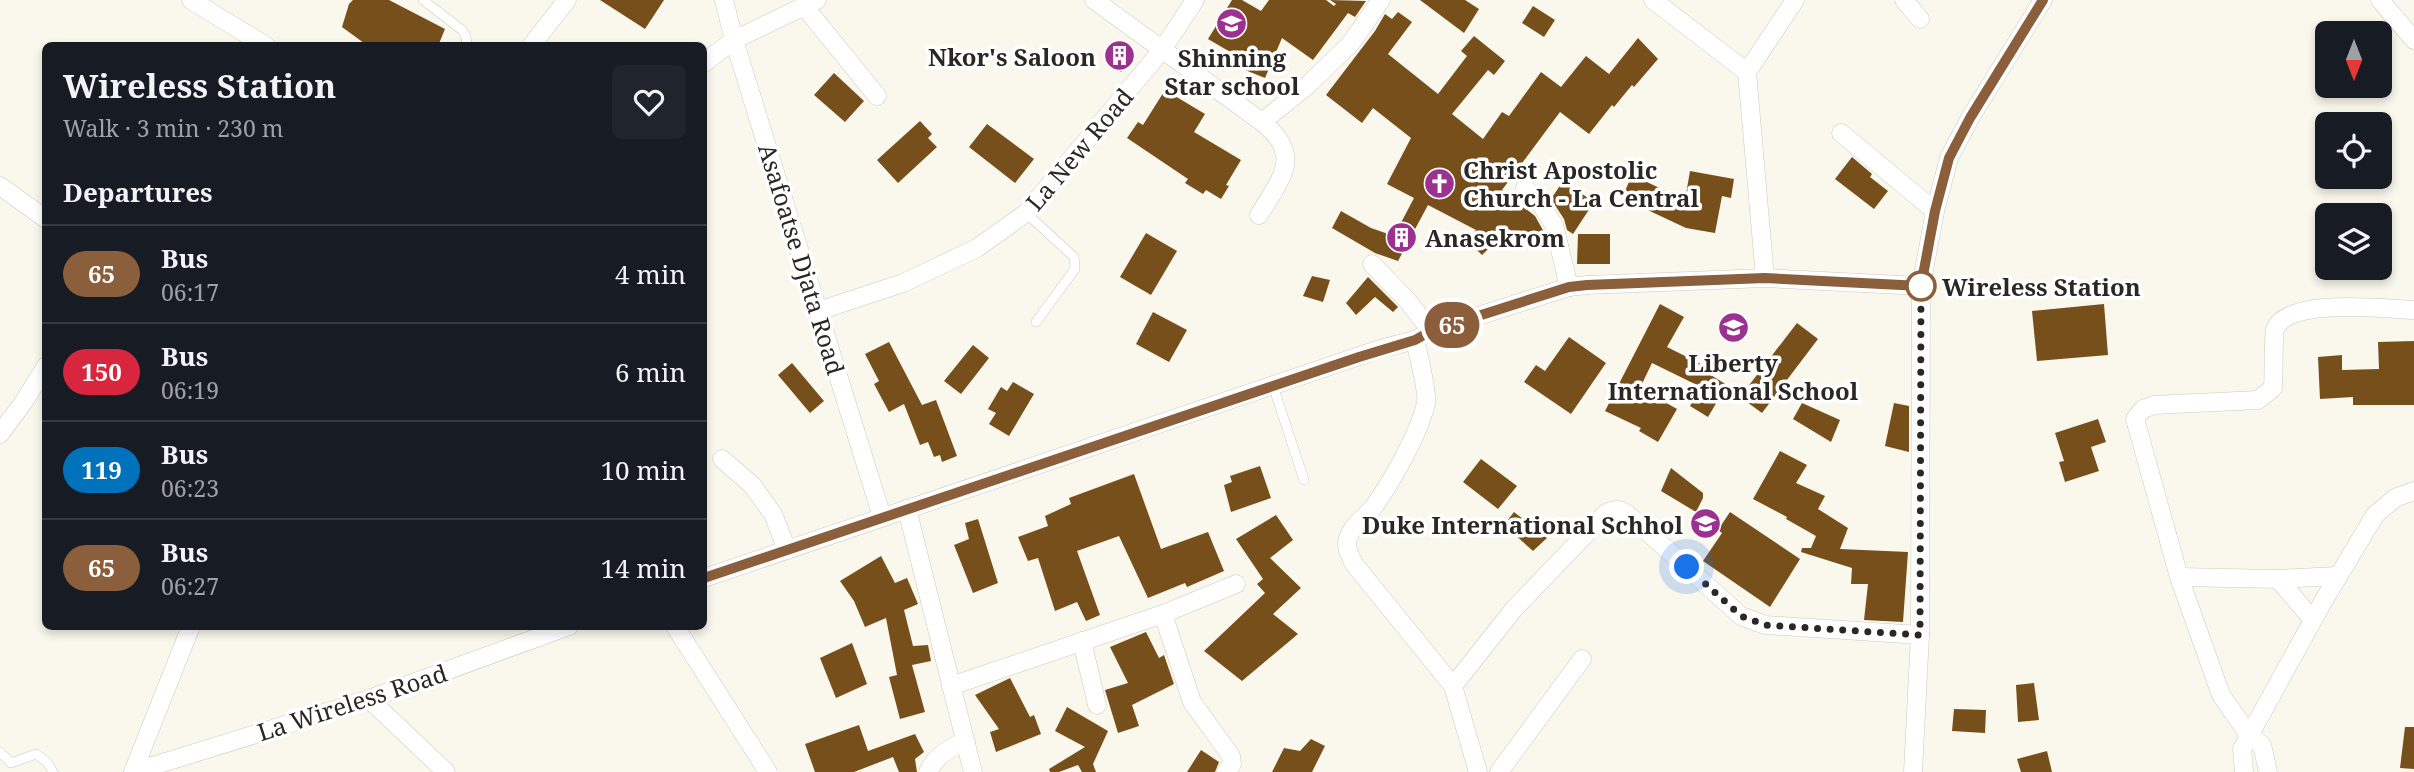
<!DOCTYPE html>
<meta charset="utf-8">
<style>
:root{--surface:#171b24;--page:#20242c;--text:#f1f3f6;--muted:#9ea1a6;--line:#363941}
body{margin:0;font-family:"Noto Serif",serif;background:var(--page);color:var(--text);height:100vh;display:flex;flex-direction:column;font-size:26px;white-space:nowrap}
*{box-sizing:border-box;margin:0}
p{font-size:23px;color:var(--muted)}
.icon{flex:none;width:38px;height:38px;fill:none;stroke:currentColor;stroke-width:2;stroke-linecap:round;stroke-linejoin:round}
.map{position:relative;flex:1;overflow:hidden}
.details{position:absolute;left:42px;top:42px;width:665px;height:588px;display:flex;flex-direction:column;background:var(--surface);border-radius:10px;box-shadow:0 4px 10px #0003}
.details>*{flex:none}
.badge{padding:0 14px;border-radius:23px;font-size:24px;line-height:46px}
.needle{width:46px;rotate:180deg}
.buttons{position:absolute;left:2315px;top:21px;display:grid;gap:14px}
.buttons a{display:grid;place-items:center;width:77px;height:77px;border-radius:10px;background:var(--surface);box-shadow:0 4px 10px #0003;font-size:35px}
.you{position:absolute;width:35px;height:35px;margin:-18px;border:5px solid #fff;border-radius:50%;background:#1a73e8;box-shadow:0 0 0 10px #1a73e833}
.map>.badge{position:absolute;translate:-50% -50%;box-shadow:0 0 0 4px #fff}
h2{padding:0 21px;font-size:26px;line-height:63px}
.round{display:grid;place-items:center;flex:none;width:74px;height:74px;border-radius:10px;background:var(--page)}
.head{display:flex;align-items:center;justify-content:space-between;height:119px;padding:0 21px}
h1{font-size:33px;font-weight:700;line-height:52px}
ul{padding:0;list-style:none}
li{display:flex;align-items:center;gap:21px;height:98px;padding:0 21px;border-top:2px solid var(--line)}
li div{flex:1}
li b{display:block;font-size:26px}
li em{font-style:normal}
li .badge{min-width:77px;font-weight:700;text-align:center}
.map>svg:first-child{display:block}
</style>
<div class="map">
<svg width="2414" height="772" viewBox="0 0 2414 772">
<rect width="100%" height="100%" fill="#faf7ed"/>
<g fill="#774f1b">
<polygon points="353,0 389,0 445,29 438,46 368,46 342,27 349,4"/>
<polygon points="600,0 664,0 645,29"/>
<polygon points="1232,0 1242,0 1261,11 1269,0 1326,0 1334,6 1336,4 1330,0 1366,1 1355,17 1348,13 1313,60 1282,38 1265,78 1240,68 1244,60 1208,39"/>
<polygon points="1420,0 1465,0 1479,9 1464,33"/>
<polygon points="1533,6 1555,20 1544,37 1522,23"/>
<polygon points="1398,12 1412,22 1388,54 1438,94 1467,56 1461,51 1474,36 1505,61 1494,75 1488,70 1452,114 1483,139 1502,112 1509,116 1541,72 1561,87 1586,56 1609,74 1638,38 1658,59 1634,87 1632,85 1614,107 1612,105 1589,134 1560,112 1502,190 1535,216 1544,232 1536,243 1524,233 1520,238 1509,229 1482,255 1467,240 1476,230 1428,205 1398,261 1375,253 1332,228 1341,211 1371,228 1394,236 1414,198 1387,184 1411,138 1373,108 1362,123 1326,95 1375,31 1385,14 1392,19"/>
<polygon points="1117,41 1135,54 1121,72 1104,59"/>
<polygon points="834,73 864,101 845,122 814,95"/>
<polygon points="1165,90 1205,114 1194,132 1241,160 1226,185 1229,186 1221,199 1206,190 1203,194 1185,183 1188,179 1127,138 1138,122 1143,125"/>
<polygon points="920,121 932,134 928,138 937,147 898,183 877,160"/>
<polygon points="987,124 1034,159 1015,183 969,147"/>
<polygon points="1852,157 1872,174 1870,177 1888,191 1874,209 1835,179"/>
<polygon points="1690,171 1734,179 1731,198 1722,196 1715,233 1686,228 1622,198 1632,175 1685,200"/>
<polygon points="1563,181 1594,202 1573,234 1567,230 1564,219 1551,199"/>
<polygon points="1146,233 1177,251 1151,295 1120,277"/>
<polygon points="1578,234 1610,234 1610,264 1577,264"/>
<polygon points="1312,276 1330,280 1323,302 1303,296"/>
<polygon points="1368,277 1398,307 1393,312 1375,297 1356,315 1346,303"/>
<polygon points="1660,304 1684,317 1667,347 1703,365 1701,369 1727,385 1708,417 1690,406 1701,387 1652,363 1640,388 1677,409 1658,442 1639,431 1641,428 1605,411"/>
<polygon points="2104,304 2108,355 2037,361 2032,311"/>
<polygon points="1153,312 1187,330 1169,362 1136,344"/>
<polygon points="1797,323 1818,339 1762,413 1740,397"/>
<polygon points="1569,337 1606,363 1571,414 1524,382 1536,365 1545,371"/>
<polygon points="2414,341 2414,405 2353,405 2353,397 2320,399 2318,357 2342,355 2342,370 2379,369 2378,342"/>
<polygon points="889,342 922,405 936,400 957,456 942,462 940,455 934,457 928,442 920,445 904,404 889,412 874,384 879,381 865,354"/>
<polygon points="973,345 989,358 961,394 944,381"/>
<polygon points="792,363 824,401 810,413 778,375"/>
<polygon points="1013,382 1034,394 1009,436 989,424 996,413 988,409 1001,387 1007,391"/>
<polygon points="1802,403 1840,420 1831,442 1793,419"/>
<polygon points="1894,403 1909,406 1909,452 1885,446"/>
<polygon points="2098,419 2106,442 2091,447 2099,471 2065,482 2059,462 2064,461 2055,433"/>
<polygon points="1780,451 1807,465 1796,483 1825,496 1818,509 1848,528 1840,549 1908,552 1903,622 1864,620 1868,584 1851,584 1852,568 1801,552 1802,548 1811,548 1816,536 1786,519 1787,517 1753,499"/>
<polygon points="1481,459 1517,486 1498,509 1463,482"/>
<polygon points="1260,466 1271,498 1231,512 1224,485 1232,482 1230,476"/>
<polygon points="1671,468 1703,493 1703,498 1696,512 1661,491"/>
<polygon points="1134,474 1161,549 1208,532 1224,571 1187,587 1185,583 1148,598 1119,536 1077,551 1100,615 1086,621 1077,602 1055,611 1038,558 1028,561 1018,537 1048,526 1045,516 1071,504 1069,498"/>
<polygon points="1514,512 1547,538 1533,551 1504,525"/>
<polygon points="1730,512 1800,559 1770,607 1703,561 1722,533 1718,530"/>
<polygon points="1276,515 1293,540 1270,558 1301,588 1273,614 1298,634 1242,681 1204,651 1265,593 1257,584 1263,579 1236,539"/>
<polygon points="978,519 998,583 973,593 954,545 969,539 965,523"/>
<polygon points="881,556 895,583 907,578 918,604 904,610 913,646 928,645 931,661 912,665 925,712 900,719 889,677 897,675 886,618 865,627 854,601 840,581"/>
<polygon points="1146,632 1159,658 1164,655 1174,684 1132,705 1139,726 1118,733 1105,690 1128,683 1110,647"/>
<polygon points="852,643 867,684 836,698 820,658"/>
<polygon points="1010,678 1030,717 1034,715 1041,734 996,752 990,732 999,729 975,695"/>
<polygon points="2034,683 2039,720 2018,722 2016,685"/>
<polygon points="1067,707 1108,731 1093,764 1096,772 1082,772 1078,765 1059,772 1050,772 1049,769 1085,747 1055,731"/>
<polygon points="1954,709 1986,710 1985,733 1952,731"/>
<polygon points="859,725 868,751 915,734 924,752 915,759 917,772 899,772 893,757 854,772 815,772 805,744"/>
<polygon points="2405,727 2414,727 2414,769 2400,768"/>
<polygon points="1311,739 1325,746 1312,772 1272,772 1284,748 1300,751"/>
<polygon points="1201,750 1219,762 1215,772 1187,772"/>
<polygon points="2047,751 2052,772 2021,772 2017,759"/>
</g>
<g fill="none" stroke-linecap="round" stroke-linejoin="round">
<defs>
<g id="service">
<polyline points="423,0 462,30 466,37 467,46"/>
<polyline points="1026,213 1074,257 1075,269 1036,322"/>
<polyline points="1273,386 1304,480"/>
<polyline points="0,752 11,763 36,754 47,762 53,772"/>
</g>
<g id="minor">
<polyline points="191,0 266,46"/>
<polyline points="724,0 734,40 882,517"/>
<polyline points="1094,0 1262,122 1308,85 1351,43 1381,0"/>
<polyline points="1653,0 1747,72"/>
<polyline points="1904,0 1920,19"/>
<polyline points="2380,0 2414,40"/>
<polyline points="804,6 877,96"/>
<polyline points="531,46 567,0"/>
<polyline points="704,63 734,40 817,0"/>
<polyline points="1841,133 1935,211"/>
<polyline points="0,186 46,219"/>
<polyline points="1525,188 1542,206 1554,225 1569,287"/>
<path d="M1259,215C1281,178 1304,156 1262,122"/>
<polyline points="1372,264 1407,300 1431,331"/>
<polyline points="1765,278 1747,72 1795,0"/>
<polyline points="818,311 903,283 977,248 1026,213 1162,50 1195,0"/>
<path d="M1415,340C1418,354 1428,391 1426,403C1419,434 1393,479 1375,505C1367,516 1352,525 1348,538C1345,548 1350,555 1354,564L1453,686L1478,772"/>
<polyline points="0,434 25,400 46,366"/>
<polyline points="722,459 752,485 773,514 787,550"/>
<polyline points="907,509 973,772"/>
<polyline points="2179,577 2278,579 2338,576"/>
<polyline points="704,578 1380,349 1415,340 1431,331 1569,287 1587,285 1765,278 1921,286 1935,211 1949,158 1970,118 2043,0"/>
<polyline points="2278,579 2313,620"/>
<polyline points="1163,614 1236,584"/>
<polyline points="675,626 768,772"/>
<polyline points="1082,641 1097,705"/>
<polyline points="951,686 1163,614 1192,702 1231,756 1232,764 1226,772"/>
<path d="M1453,686L1514,609L1606,513C1618,507 1622,510 1632,518L1741,616L1765,625L1920,635"/>
<polyline points="369,699 446,772"/>
<polyline points="133,772 369,699 569,626"/>
<polyline points="133,772 191,626"/>
<path d="M928,772C936,756 949,747 966,742"/>
<polyline points="1499,772 1582,659"/>
<polyline points="1913,772 1920,635 1921,286"/>
<polyline points="2244,772 2242,749 2324,600 2375,515 2395,498 2414,491"/>
<path d="M2268,772L2262,745L2249,735L2221,695L2179,577L2135,419L2143,409L2154,405L2258,400L2273,388C2274,377 2273,335 2275,329C2289,297 2384,309 2414,310"/>
</g>
</defs>
<use href="#service" stroke="#ccc9bf" stroke-width="10"/>
<use href="#minor" stroke="#ccc9bf" stroke-width="19"/>
<use href="#service" stroke="#fff" stroke-width="9"/>
<use href="#minor" stroke="#fff" stroke-width="18"/>
</g>
<g fill="none" stroke-linecap="round" stroke-linejoin="round">
<defs>
<polyline id="line" points="704,578 1359,357 1415,340 1431,331 1569,287 1587,285 1765,278 1921,286 1935,211 1949,158 1970,118 2043,0"/>
</defs>
<use href="#line" stroke="#fff" stroke-width="16"/>
<use href="#line" stroke="#8b5e3c" stroke-width="10"/>
<polyline stroke="#292824" stroke-width="7" stroke-dasharray="0 12.6" points="1687,567 1741,616 1765,625 1920,635 1921,286"/>
</g>
<defs>
<symbol id="school-disc" viewBox="-11 -11 22 22"><circle r="9.5" fill="#9c3192" stroke="#fff"/><path d="M0-5L7-2L0 1L-7-2ZM-4 1L0 2.5L4 1V4Q0 6-4 4Z" fill="#fff"/></symbol>
<symbol id="building-disc" viewBox="-11 -11 22 22"><circle r="9.5" fill="#9c3192" stroke="#fff"/><path d="M-4-6H4V6H1V3H-1V6H-4ZM-2.5-4.3h1.7v1.8h-1.7ZM.8-4.3h1.7v1.8H.8ZM-2.5-1h1.7V.8h-1.7ZM.8-1h1.7V.8H.8Z" fill="#fff"/></symbol>
<symbol id="church-disc" viewBox="-11 -11 22 22"><circle r="9.5" fill="#9c3192" stroke="#fff"/><path d="M-1.2-6h2.4v3.5h3.3v2.4h-3.3V6h-2.4V-.1h-3.3v-2.4h3.3Z" fill="#fff"/></symbol>
</defs>
<g fill-rule="evenodd">
<use href="#school-disc" x="1214" y="6" width="35" height="35"/>
<use href="#building-disc" x="1102" y="38" width="35" height="35"/>
<use href="#church-disc" x="1422" y="166" width="35" height="35"/>
<use href="#building-disc" x="1384" y="220" width="35" height="35"/>
<use href="#school-disc" x="1716" y="310" width="35" height="35"/>
<use href="#school-disc" x="1688" y="506" width="35" height="35"/>
</g>
<circle fill="#fff" stroke="#8b5e3c" stroke-width="3.5" cx="1921" cy="286" r="14"/>
<g text-anchor="middle" dominant-baseline="central" stroke-width="7" stroke-linejoin="round" paint-order="stroke">
<g font-size="24" font-weight="bold" fill="#292824" stroke="#fff" text-anchor="end">
<text x="1096" y="56">Nkor's Saloon</text>
<text x="1232" y="57" text-anchor="middle">Shinning<tspan x="1232" dy="28">Star school</tspan></text>
<text x="1463" y="169" text-anchor="start">Christ Apostolic<tspan x="1463" dy="28">Church - La Central</tspan></text>
<text x="1425" y="237" text-anchor="start">Anasekrom</text>
<text x="1733" y="362" text-anchor="middle">Liberty<tspan x="1733" dy="28">International School</tspan></text>
<text x="1683" y="524">Duke International Schhol</text>
</g>
<g font-size="24" fill="#292824" stroke="#fff">
<text transform="translate(1079 149) rotate(-50)">La New Road</text>
<text transform="translate(802 259) rotate(73)">Asafoatse Djata Road</text>
<text transform="translate(352 702) rotate(-18)">La Wireless Road</text>
</g>
<g font-size="24" font-weight="bold" fill="#292824" stroke="#fff" text-anchor="start">
<text x="1942" y="286">Wireless Station</text>
</g>
</g>
</svg>
<div class="buttons">
<a><svg class="needle" viewBox="-14 -14 28 28"><path d="M0-13l5 13h-10z" fill="#e53935"/><path d="M0 13l5-13h-10z" fill="#9ea1a6"/></svg></a>
<a><svg class="icon" aria-label="locate" viewBox="0 0 24 24"><circle cx="12" cy="12" r="6"/><path d="M12 2v4M12 18v4M2 12h4M18 12h4"/></svg></a>
<a><svg class="icon" aria-label="layers" viewBox="0 0 24 24"><path d="M12 4l9 5-9 5-9-5zM3 14l9 5 9-5"/></svg></a>
</div>
<div class="you" style="left:1687px;top:567px"></div>
<b class="badge" style="left:1452px;top:325px;background:#8b5e3c;color:#fff">65</b>
<section class="details">
<div class="head"><div><h1>Wireless Station</h1><p>Walk · 3 min · 230 m</p></div><a class="round"><svg class="icon" aria-label="heart" viewBox="0 0 24 24"><path d="M12 20l-8-8c-3-5 5-10 8-4 3-6 11-1 8 4z"/></svg></a></div>
<h2>Departures</h2>
<ul>
<li><span class="badge" style="background:#8b5e3c;color:#fff">65</span><div><b>Bus</b><p>06:17</p></div><em>4 min</em></li>
<li><span class="badge" style="background:#d7263d;color:#fff">150</span><div><b>Bus</b><p>06:19</p></div><em>6 min</em></li>
<li><span class="badge" style="background:#0072bc;color:#fff">119</span><div><b>Bus</b><p>06:23</p></div><em>10 min</em></li>
<li><span class="badge" style="background:#8b5e3c;color:#fff">65</span><div><b>Bus</b><p>06:27</p></div><em>14 min</em></li>
</ul>
</section>
</div>
